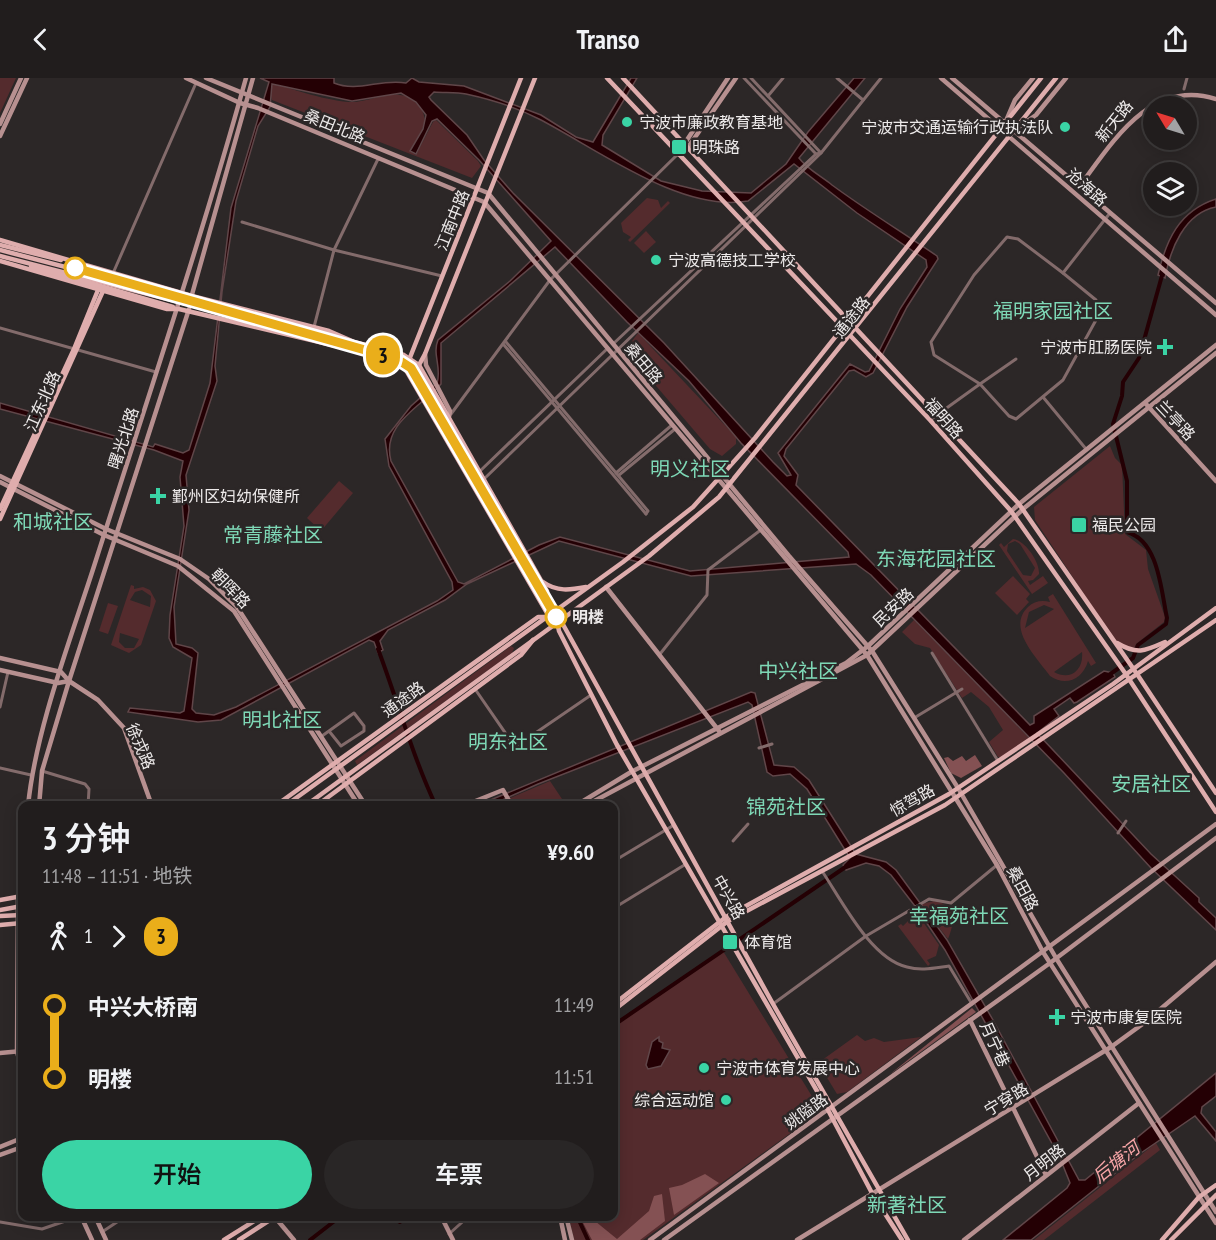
<!DOCTYPE html>
<html lang="zh">
<meta charset="utf-8">
<style>
:root{--surface:#211d1d;--page:#292626;--text:#f1f3f6;--muted:#a2a2a4;--line:#3e3b3b;--accent:#3ad4a5}
body{margin:0;font-family:"PT Sans Narrow","Noto Sans SC",sans-serif;background:var(--page);color:var(--text);height:100vh;display:flex;flex-direction:column;font-size:22px;white-space:nowrap}
*{box-sizing:border-box;margin:0}
p{font-size:20px;color:var(--muted)}
.icon{flex:none;width:33px;height:33px;fill:none;stroke:currentColor;stroke-width:2;stroke-linecap:round;stroke-linejoin:round}
.map{position:relative;flex:1;overflow:hidden}
.panel{position:absolute;left:18px;top:723px;width:600px;height:420px;display:flex;flex-direction:column;background:var(--surface);border-radius:12px;box-shadow:0 3px 15px #0003,0 0 0 2px var(--line)}
.panel>*{flex:none}
.badge{padding:0 12px;border-radius:20px;font-size:21px;line-height:39px}
.needle{width:39px;rotate:308deg}
.controls{position:absolute;left:1143px;top:18px;display:grid;gap:12px}
.controls a{display:grid;place-items:center;width:54px;height:54px;border-radius:50%;background:var(--surface);box-shadow:0 3px 15px #0003,0 0 0 2px var(--line);font-size:30px}
.map>.badge{position:absolute;translate:-50% -50%;box-shadow:0 0 0 3px #fff}
.legs{display:flex;align-items:center;gap:9px;height:66px;padding:0 24px;font-size:20px}
.legs p{margin-inline-start:auto}
.head{display:flex;align-items:center;justify-content:space-between;height:102px;padding:0 24px}
h1{font-size:33px;font-weight:600;line-height:45px}
.action{display:flex;gap:12px;margin-top:auto;padding:12px 24px}
.action a{flex:1;height:69px;border-radius:36px;background:var(--accent);color:#111;font-size:24px;font-weight:600;line-height:69px;text-align:center}
.action a+a{background:var(--page);color:var(--text)}
ul{padding:0 24px;list-style:none}
li{display:flex;align-items:center;gap:21px;height:72px;font-size:22px}
li i{display:grid;place-items:center;width:9px;height:100%;margin:0 8px;background:currentColor}
li i::after{content:'';width:15px;height:15px;margin:-8px;border:4px solid;border-radius:50%;background:var(--surface)}
li p{margin-inline-start:auto}
li:first-child i{background:linear-gradient(#0000 50%,currentColor 0)}
li:last-child i{background:linear-gradient(currentColor 50%,#0000 0)}
header{display:flex;justify-content:space-between;align-items:center;height:78px;padding:0 24px;background:var(--surface);font-size:27px;font-weight:600}
.map>svg:first-child{display:block}
</style>
<header><svg class="icon" aria-label="back" viewBox="0 0 24 24"><path d="M15 5l-7 7 7 7"/></svg>Transo<svg class="icon" aria-label="share" viewBox="0 0 24 24"><path d="M12 15V3M7 8l5-5 5 5M5 13v7h14v-7"/></svg></header>
<div class="map">
<svg width="1216" height="1162" viewBox="0 0 1216 1162">
<rect width="100%" height="100%" fill="#2c2727"/>
<g fill="#542b2d" fill-rule="evenodd">
<polygon points="0,0 16,0 0,35"/>
<path d="M273,5C293,12 329,23 350,24C372,25 396,6 416,25C434,42 419,55 410,73L416,77L433,44L436,42L478,83L481,88L472,100L272,22L270,14Z"/>
<polygon points="647,120 658,122 661,130 668,123 670,125 630,164 628,162 631,159 623,154 621,145"/>
<polygon points="646,153 656,164 644,175 634,165"/>
<polygon points="638,255 736,359 736,366 722,378 710,371 628,275 629,267"/>
<polygon points="1110,368 1115,380 1122,387 1125,456 1146,472 1148,491 1165,539 1164,544 1136,566 1133,573 1115,563 1035,442 1034,429"/>
<polygon points="339,403 353,415 321,453 307,440"/>
<path d="M1013,461C1025,462 1040,484 1039,496L1033,502L1028,503L1030,507L1043,498L1048,505L1032,516L999,467L1001,465L1004,469ZM1015,463L1020,466L1035,490L1031,498L1023,497L1007,473L1008,466Z"/>
<polygon points="1013,498 1030,516 1026,521 1029,524 1017,537 995,515"/>
<path d="M131,507L134,508V511L143,509L150,512L156,523L141,567L129,575L111,567ZM142,512L151,518L150,529L130,522L135,514ZM120,555L139,561L134,570H125L119,564Z"/>
<path d="M1053,516L1096,585L1091,588L1088,583C1083,601 1066,609 1050,598C1037,580 1006,550 1028,529C1034,523 1042,522 1050,524L1048,519ZM1044,527L1054,531L1025,550L1029,534ZM1082,574C1084,592 1070,603 1054,594Z"/>
<polygon points="108,525 118,528 108,556 99,553"/>
<polygon points="914,542 1029,660 1002,679 998,679 989,664 1003,652 989,629 971,614 962,620 930,570 915,566 902,554"/>
<polygon points="511,568 514,570 512,575 357,687 355,683"/>
<polygon points="550,703 566,727 514,727 510,720"/>
<path d="M934,823C957,827 955,843 948,861L921,826Z"/>
<polygon points="912,839 921,841 939,867 936,878 927,882 930,886 928,888 898,848 901,846 903,848"/>
<polygon points="723,873 821,1033 643,1162 574,1162 569,1139 614,1138 614,947"/>
<polygon points="857,957 865,963 874,960 884,964 921,959 847,1014 837,1016 818,985"/>
<polygon points="1156,1065 1160,1072 1044,1162 1034,1162"/>
</g>
<g fill="#845153">
<polygon points="975,677 982,688 961,700 951,695 944,680 948,679 953,683 962,678 966,683"/>
<polygon points="972,930 976,934 889,997"/>
<polygon points="705,1096 719,1105 674,1137 669,1110 682,1107"/>
<polygon points="662,1116 665,1143 640,1162 592,1162 580,1139 590,1139 617,1161 649,1133 654,1118"/>
</g>
<g fill="#240004" stroke="#604649" stroke-width="1.5" fill-rule="evenodd">
<path d="M260,0H334V5C358,15 381,0 406,5L412,0L419,4L464,8L541,37L576,59L593,64L631,0H637L603,57L602,67L661,103L702,113L751,115L786,86L808,54L854,0H865L799,80C807,91 821,98 832,107C866,132 902,154 937,178L938,181L907,229L873,295L866,299L854,292L849,293L786,371L784,378L798,397L796,407L1030,647L1034,645V638L1104,593L1113,595L1115,599L1077,624L1074,625L1070,620L1054,631L1059,638L1037,655L1151,776L1199,820V824L1216,840V852L1151,790L1064,695L871,497L856,486L691,498L559,463L467,506L445,522L388,552L380,563L383,572L378,575L374,564L369,562L221,642L198,644L128,634L130,630L180,635L184,633L192,580L173,569L169,560L170,537L184,448L180,399L183,383L154,372L0,331V325L153,369L155,366L183,375L189,372L210,305L231,130L269,4ZM272,6L352,23L401,15L416,24L426,37L423,51L410,73L416,76L432,43L437,41L479,82L551,163L510,203L438,262C432,276 442,290 437,305L411,328L385,361L389,388L452,504L453,512L437,523L236,629L214,637L196,635L192,631L198,575L192,570L176,566L174,529L189,432L186,397L217,303L215,288L222,214L236,123L258,48L270,29ZM434,14C444,15 456,14 466,16C489,21 518,30 539,41C596,70 681,135 748,123L794,86L857,135L926,182L927,189L900,231L869,293L865,294L850,286L778,375L791,397L787,398L773,384L664,265L513,115L484,82L467,57L431,22L429,19ZM555,169L627,244L689,303L741,365L848,474L849,479L690,493L560,459L539,467L464,506L458,504L391,383C381,346 421,329 441,306V265Z"/>
<path d="M1216,121V129C1184,135 1170,172 1165,200L1158,197C1166,162 1179,133 1216,121Z"/>
<polygon points="751,614 755,615 774,687 794,689 809,702 856,776 886,784 896,792 947,862 993,942 1079,1102 1085,1102 1216,995 1216,1018 1202,1029 1201,1035 1216,1054 1216,1063 1195,1038 1138,1077 1031,1162 1003,1162 1067,1110 1070,1105 1060,1080 945,872 918,832 891,797 879,788 866,785 846,792 843,787 850,780 807,711 790,696 773,698 767,694 752,627 748,624 538,706 491,727 476,728"/>
<polygon points="659,959 659,963 663,965 662,970 670,972 661,988 648,991 646,987 652,964"/>
</g>
<g fill="none" stroke-linecap="round" stroke-linejoin="round">
<g stroke="#240004" stroke-width="4">
<path d="M378,571C398,624 412,677 436,728"/>
<path d="M1109,597L1133,580L1138,567L1166,546L1167,540C1161,513 1159,463 1127,454V403L1113,346L1122,318L1123,304L1139,280L1163,194"/>
<polyline points="614,947 847,788"/>
<polyline points="390,1138 400,1144 408,1138"/>
<polyline points="577,1138 588,1162"/>
<polyline points="310,1162 341,1138"/>
</g>
<g stroke="#836b6b" stroke-width="3">
<polyline points="744,0 816,76"/>
<polyline points="837,0 863,22"/>
<polyline points="1184,11 1187,0"/>
<polyline points="768,18 783,0"/>
<polyline points="242,144 334,172 442,198"/>
<polyline points="114,193 196,5"/>
<polyline points="314,249 334,172 378,81"/>
<polyline points="0,250 156,294"/>
<polyline points="506,264 648,433 646,436"/>
<polyline points="613,266 816,76 821,75 881,0"/>
<polyline points="504,267 646,436"/>
<polyline points="1016,281 980,306 934,277 931,264 974,197 1007,159 1018,161 1063,195"/>
<polyline points="1043,319 1086,371"/>
<polyline points="451,336 550,202 678,76"/>
<polyline points="930,342 980,306 1009,338 1016,341 1063,302 1096,242 1098,233 1096,222 1063,195 1110,135"/>
<polyline points="479,394 608,270"/>
<polyline points="616,395 672,347"/>
<polyline points="619,397 675,351"/>
<polyline points="484,401 821,75 751,0"/>
<polyline points="932,575 998,683"/>
<polyline points="660,576 707,517 708,492 762,451"/>
<polyline points="475,611 515,669 591,617"/>
<polyline points="0,629 8,594"/>
<polyline points="914,640 962,611"/>
<polyline points="322,658 354,635 364,648 364,653 341,668 329,653"/>
<polyline points="759,670 772,666"/>
<polyline points="0,690 31,697"/>
<polyline points="42,693 85,706 89,711 88,728"/>
<polyline points="1118,755 1126,743"/>
<polyline points="733,763 748,746"/>
<polyline points="614,783 674,747"/>
<path d="M822,793C842,823 871,881 907,889C921,893 934,890 949,888L972,926"/>
<polyline points="614,830 686,786"/>
<polyline points="773,926 866,858 929,821 951,825 997,787"/>
<polyline points="0,1144 42,1151 80,1138"/>
<polyline points="102,1154 126,1138"/>
<polyline points="449,1156 469,1138"/>
</g>
<g stroke="#b79090" stroke-width="4.5">
<polyline points="186,0 240,25 258,30 484,124 867,577 997,787 1043,874 1216,1145"/>
<polyline points="206,0 488,115 789,478 872,573 958,710 1056,880 1216,1134"/>
<polyline points="941,0 1216,237"/>
<polyline points="952,0 1216,225"/>
<polyline points="1006,43 1015,22 1033,0"/>
<polyline points="0,46 21,0"/>
<polyline points="1016,51 1036,37 1066,0"/>
<polyline points="0,58 27,0"/>
<polyline points="679,74 728,0"/>
<polyline points="678,76 689,68 736,0"/>
<path d="M1079,109C1112,65 1150,0 1216,21"/>
<polyline points="191,220 253,0"/>
<polyline points="425,276 426,287 450,333 449,339"/>
<polyline points="1146,326 1216,403"/>
<polyline points="0,398 106,451 180,481 209,501 237,529 366,728"/>
<polyline points="0,404 104,457 178,488 234,533 359,728"/>
<polyline points="606,509 719,653"/>
<polyline points="0,580 61,594 69,603 98,622 124,650 152,728"/>
<polyline points="0,592 58,605 69,603"/>
<path d="M28,728C36,649 72,558 96,482C147,322 201,162 246,0"/>
<polyline points="39,728 42,693 69,603 189,231"/>
<polyline points="463,728 503,712 512,728"/>
<polyline points="575,728 631,694 846,585 868,568 1019,426 1216,267"/>
<polyline points="585,728 867,577 1023,431 1216,275"/>
<polyline points="22,773 18,819 17,973 22,995"/>
<polyline points="970,942 1046,1097"/>
<polyline points="0,975 22,973"/>
<polyline points="0,1069 22,1060"/>
<polyline points="0,1077 22,1069"/>
<polyline points="81,1138 92,1162"/>
<polyline points="95,1138 106,1162"/>
<polyline points="274,1138 294,1162"/>
<polyline points="441,1138 453,1162"/>
<polyline points="560,1138 565,1162"/>
<polyline points="566,1138 572,1162"/>
<polyline points="650,1162 1216,746"/>
<polyline points="664,1162 1050,885 1216,760"/>
<polyline points="797,1162 1111,969 1144,945 1216,884"/>
<polyline points="964,1162 1139,1025"/>
</g>
<g stroke="#dfadad" stroke-width="4.5">
<polyline points="607,0 930,342 1011,433 1125,595 1216,734"/>
<polyline points="623,0 1019,426 1137,596 1216,715"/>
<polyline points="0,162 192,218 329,253 352,263"/>
<polyline points="0,167 61,182"/>
<polyline points="0,172 404,277 419,287 547,513"/>
<polyline points="0,178 268,247 408,288 557,543 559,553 617,667 828,1032 873,1117 902,1162"/>
<polyline points="0,183 167,231 179,231 349,271"/>
<polyline points="31,188 173,229"/>
<polyline points="84,188 168,212"/>
<polyline points="409,282 521,0"/>
<polyline points="412,284 560,541 773,926 908,1162"/>
<polyline points="406,292 554,547"/>
<polyline points="408,294 419,287 425,276 535,0"/>
<polyline points="0,431 74,271 98,212"/>
<polyline points="0,441 103,213"/>
<path d="M543,504C557,514 570,512 586,509"/>
<path d="M1117,565C1137,577 1145,573 1165,564"/>
<polyline points="275,728 538,539 545,539"/>
<polyline points="285,728 623,484 693,429 755,360 1041,0"/>
<polyline points="305,728 649,478 719,419 1056,0"/>
<polyline points="316,728 521,577 533,562"/>
<polyline points="0,822 22,818"/>
<polyline points="0,832 22,828"/>
<polyline points="0,838 22,837"/>
<polyline points="0,847 22,845"/>
<polyline points="614,926 726,839 949,716 1113,606 1216,530"/>
<polyline points="614,932 728,843 945,727 1216,542"/>
<polyline points="224,1162 262,1138"/>
<polyline points="239,1162 276,1138"/>
<polyline points="1162,1162 1199,1119 1216,1107"/>
<polyline points="1171,1162 1216,1117"/>
</g>
</g>
<g fill="none" stroke-linecap="round" stroke-linejoin="round">
<defs>
<polyline id="line-1" points="75,190 397,281 411,290 556,539"/>
</defs>
<use href="#line-1" stroke="#fff" stroke-width="14"/>
<use href="#line-1" stroke="#eaae1a" stroke-width="9"/>
</g>
<g fill="#3ad4a5" stroke="#2c2727" stroke-width="2">
<circle cx="627" cy="44" r="6"/>
<circle cx="1065" cy="49" r="6"/>
<rect x="671" y="61" width="16" height="16" rx="3"/>
<circle cx="656" cy="182" r="6"/>
<path d="M1162 260h6v6h6v6h-6v6h-6v-6h-6v-6h6z"/>
<path d="M155 409h6v6h6v6h-6v6h-6v-6h-6v-6h6z"/>
<rect x="1071" y="439" width="16" height="16" rx="3"/>
<rect x="722" y="856" width="16" height="16" rx="3"/>
<path d="M1054 930h6v6h6v6h-6v6h-6v-6h-6v-6h6z"/>
<circle cx="704" cy="990" r="6"/>
<circle cx="726" cy="1022" r="6"/>
</g>
<g fill="#fff" stroke="#eaae1a" stroke-width="3">
<circle cx="75" cy="190" r="10"/>
<circle cx="556" cy="539" r="10"/>
</g>
<g text-anchor="middle" dominant-baseline="central" stroke-width="5" stroke-linejoin="round" paint-order="stroke">
<g font-size="16" fill="#edeaea" stroke="#2c2727">
<text transform="translate(1114 43) rotate(-51)">新天路</text>
<text transform="translate(335 48) rotate(22)">桑田北路</text>
<text transform="translate(1087 109) rotate(41)">沧海路</text>
<text transform="translate(452 142) rotate(-68)">江南中路</text>
<text transform="translate(851 239) rotate(-52)">通途路</text>
<text transform="translate(644 285) rotate(50)">桑田路</text>
<text transform="translate(42 323) rotate(-66)">江东北路</text>
<text transform="translate(944 340) rotate(48)">福明路</text>
<text transform="translate(1176 342) rotate(47)">兰亭路</text>
<text transform="translate(123 360) rotate(-72)">曙光北路</text>
<text transform="translate(231 510) rotate(46)">朝晖路</text>
<text transform="translate(893 529) rotate(-43)">民安路</text>
<text transform="translate(403 621) rotate(-36)">通途路</text>
<text transform="translate(141 668) rotate(67)">徐戎路</text>
<text transform="translate(912 722) rotate(-29)">惊驾路</text>
<text transform="translate(1023 810) rotate(62)">桑田路</text>
<text transform="translate(729 819) rotate(61)">中兴路</text>
<text transform="translate(995 966) rotate(65)">月宁巷</text>
<text transform="translate(1006 1021) rotate(-31)">宁穿路</text>
<text transform="translate(806 1033) rotate(-36)">姚隘路</text>
<text transform="translate(1044 1084) rotate(-38)">月明路</text>
</g>
<g font-size="16" fill="#edeaea" stroke="#2c2727" text-anchor="start">
<text x="639" y="44">宁波市廉政教育基地</text>
<text x="1053" y="49" text-anchor="end">宁波市交通运输行政执法队</text>
<text x="692" y="69">明珠路</text>
<text x="668" y="182">宁波高德技工学校</text>
<text x="1152" y="269" text-anchor="end">宁波市肛肠医院</text>
<text x="172" y="418">鄞州区妇幼保健所</text>
<text x="1092" y="447">福民公园</text>
<text x="744" y="864">体育馆</text>
<text x="1070" y="939">宁波市康复医院</text>
<text x="716" y="990">宁波市体育发展中心</text>
<text x="714" y="1022" text-anchor="end">综合运动馆</text>
</g>
<g font-size="16" font-weight="bold" fill="#edeaea" stroke="#2c2727" text-anchor="start">
<text x="572" y="539">明楼</text>
</g>
<g font-size="18" font-style="italic" fill="#f9a6a8" stroke="#2c2727">
<text transform="translate(1116 1084) rotate(-38)">后塘河</text>
</g>
<g font-size="20" fill="#7ed8b6" stroke="#2c2727">
<text x="1053" y="233">福明家园社区</text>
<text x="690" y="391">明义社区</text>
<text x="53" y="444">和城社区</text>
<text x="273" y="457">常青藤社区</text>
<text x="936" y="481">东海花园社区</text>
<text x="798" y="593">中兴社区</text>
<text x="282" y="642">明北社区</text>
<text x="508" y="664">明东社区</text>
<text x="1151" y="706">安居社区</text>
<text x="786" y="729">锦苑社区</text>
<text x="959" y="838">幸福苑社区</text>
<text x="907" y="1127">新著社区</text>
</g>
</g>
</svg>
<div class="controls">
<a><svg class="needle" viewBox="-14 -14 28 28"><path d="M0-13l5 13h-10z" fill="#e53935"/><path d="M0 13l5-13h-10z" fill="#a2a2a4"/></svg></a>
<a><svg class="icon" aria-label="layers" viewBox="0 0 24 24"><path d="M12 4l9 5-9 5-9-5zM3 14l9 5 9-5"/></svg></a>
</div>
<b class="badge" style="left:383px;top:277px;background:#eaae1a;color:#111">3</b>
<section class="panel">
<div class="head"><div><h1>3 分钟</h1><p>11:48 – 11:51 · 地铁</p></div><b>¥9.60</b></div>
<div class="legs"><svg class="icon" aria-label="walk" viewBox="0 0 24 24"><circle cx="13" cy="4" r="2"/><path d="M13 8l-2 6 4 7M11 14l-3 7M7 12l3-4h3l4 4"/></svg>1<svg class="icon" aria-label="forward" viewBox="0 0 24 24"><path d="M9 5l7 7-7 7"/></svg><b class="badge" style="background:#eaae1a;color:#111">3</b></div>
<ul>
<li><i style="color:#eaae1a"></i><b>中兴大桥南</b><p>11:49</p></li>
<li><i style="color:#eaae1a"></i><b>明楼</b><p>11:51</p></li>
</ul>
<div class="action"><a>开始</a><a>车票</a></div>
</section>
</div>
